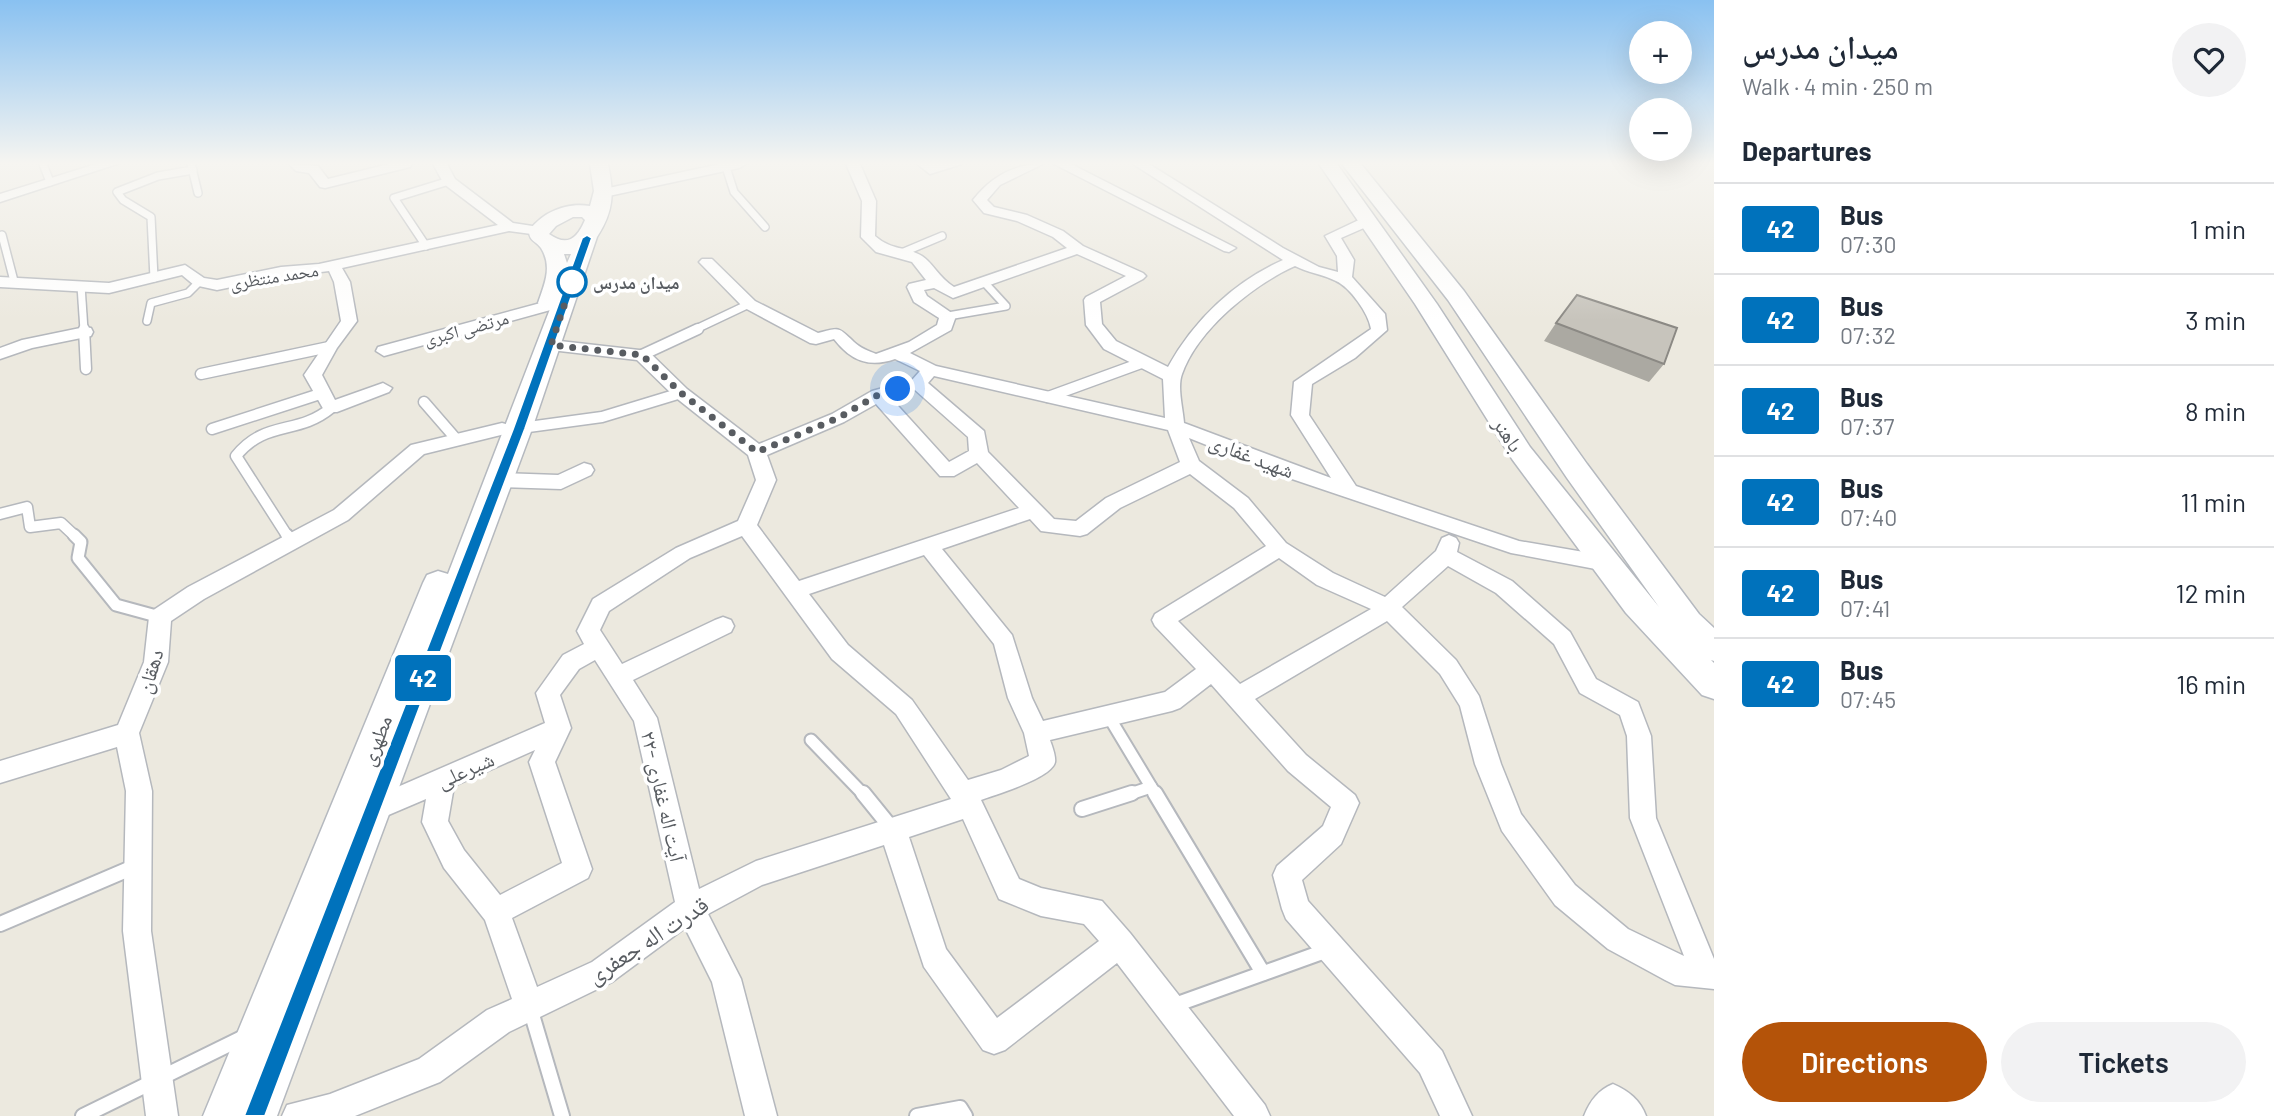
<!DOCTYPE html>
<meta charset="utf-8">
<style>
:root{--surface:#fff;--page:#f2f2f3;--text:#1f2937;--muted:#747a83;--line:#e0e1e3;--accent:#b45309}
body{margin:0;font-family:Barlow,"Noto Naskh Arabic",sans-serif;background:var(--page);color:var(--text);height:100vh;display:flex;flex-direction:column;font-size:26px;white-space:nowrap}
*{box-sizing:border-box;margin:0}
p{font-size:23px;color:var(--muted)}
.icon{flex:none;width:38px;height:38px;fill:none;stroke:currentColor;stroke-width:2;stroke-linecap:round;stroke-linejoin:round}
.map{position:relative;flex:1;overflow:hidden}
.details{display:flex;flex-direction:column;background:var(--surface);width:560px}
.details>*{flex:none}
.badge{padding:0 14px;border-radius:5px;font-size:24px;line-height:46px}
.fabs{position:absolute;left:1629px;top:21px;display:grid;gap:14px}
.fabs a{display:grid;place-items:center;width:63px;height:63px;border-radius:50%;background:var(--surface);box-shadow:0 7px 28px #0002;font-size:35px}
.you{position:absolute;width:35px;height:35px;margin:-18px;border:5px solid #fff;border-radius:50%;background:#1a73e8;box-shadow:0 0 0 10px #1a73e833}
.map>.badge{position:absolute;translate:-50% -50%;box-shadow:0 0 0 4px #fff}
h2{padding:0 28px;font-size:26px;line-height:63px}
.round{display:grid;place-items:center;flex:none;width:74px;height:74px;border-radius:37px;background:var(--page)}
.headline{display:flex;align-items:center;justify-content:space-between;height:119px;padding:0 28px}
h1{font-size:33px;font-weight:600;line-height:52px}
.primary-button{display:flex;gap:14px;margin-top:auto;padding:14px 28px}
.primary-button a{flex:1;height:80px;border-radius:42px;background:var(--accent);color:#fff;font-size:28px;font-weight:600;line-height:80px;text-align:center}
.primary-button a+a{background:var(--page);color:var(--text)}
ul{padding:0;list-style:none}
li{display:flex;align-items:center;gap:21px;height:91px;padding:0 28px;border-top:2px solid var(--line)}
li div{flex:1}
li b{display:block;font-size:26px}
li em{font-style:normal}
li .badge{min-width:77px;font-weight:700;text-align:center}
main{display:flex;flex:1;min-height:0}
.map>svg:first-child{display:block}
</style>
<main>
<div class="map">
<svg width="1714" height="1116" viewBox="0 0 1714 1116">
<rect width="100%" height="100%" fill="#ece9df"/>
<g fill="none" stroke-linecap="round" stroke-linejoin="round">
<defs>
<g id="service-far3">
<polyline points="43,164 50,182"/>
<polyline points="191,164 198,193"/>
<polyline points="726,167 734,192 765,227"/>
<polyline points="2,235 14,281"/>
<polyline points="426,246 394,198 449,181"/>
<polyline points="899,254 942,236"/>
<polyline points="154,278 151,217 123,200 117,192 158,176 193,170"/>
<polyline points="81,286 84,330"/>
<polyline points="948,316 1006,306 984,282"/>
<polyline points="147,321 151,303 188,293 199,282"/>
<polyline points="694,330 749,304"/>
</g>
<g id="service-far2">
<polyline points="84,329 86,369"/>
<polyline points="642,355 698,329"/>
<polyline points="201,374 329,347"/>
<polyline points="1048,397 1144,362"/>
<polyline points="424,402 457,440"/>
<polyline points="521,428 602,417 681,393"/>
<polyline points="212,429 323,393"/>
<polyline points="0,514 27,507 30,527 61,523 76,537"/>
<path d="M288,537L236,456C266,419 297,436 331,408"/>
</g>
<g id="service-far1">
<polyline points="74,535 81,542 78,558 116,605 160,617"/>
<polyline points="287,535 291,542"/>
<polyline points="1109,717 1156,795"/>
<polyline points="811,740 864,795"/>
<polyline points="1127,795 1151,787"/>
</g>
<g id="service">
<polyline points="863,793 893,830"/>
<polyline points="1155,793 1263,973"/>
<polyline points="1082,809 1132,793"/>
<polyline points="0,924 136,866"/>
<polyline points="1172,1006 1328,950"/>
<polyline points="530,1008 562,1116"/>
<polyline points="83,1116 246,1036"/>
<polyline points="917,1116 960,1108 965,1116"/>
</g>
<g id="minor">
<polygon points="96,164 117,164 0,202 0,194"/>
<polygon points="289,164 318,166 328,179 389,164 412,164 410,167 325,188 320,187 309,173 296,171"/>
<polygon points="433,164 447,164 455,179 513,223 539,227 546,231 539,235 509,231 342,268 350,282 357,321 337,348 322,375 335,400 383,383 392,388 389,392 337,412 325,412 304,375 341,321 334,282 329,271 281,277 217,290 194,285 182,275 109,293 0,287 0,277 109,283 185,265 204,278 217,280 281,267 319,264 498,225 444,184"/>
<polygon points="720,164 746,164 739,168 604,197 597,193 604,189"/>
<path d="M846,164H860L876,201L875,236C892,251 906,246 922,256C933,263 939,278 954,287L1067,248L1053,237L1017,221L984,213L973,200C991,177 1013,164 1043,164L1000,185L987,200L994,207L1027,215L1063,231L1083,246L1143,273L1146,276L1143,279L1100,302L1102,324L1116,341L1168,367C1194,320 1234,282 1283,260L1133,164H1149L1283,248L1319,267L1338,272L1337,256L1325,236L1363,218H1373V224L1341,238L1354,260L1352,277L1385,314L1387,330L1355,358L1312,384L1309,415L1356,486L1519,541L1613,557L1617,563L1613,569L1606,571L1511,553L1289,478L1189,438L1199,461L1248,498L1286,543L1333,573L1385,597L1436,551L1442,538L1449,535L1456,538L1459,543L1457,552L1512,581L1570,632L1596,679L1638,702L1651,736L1656,818L1714,959V989L1675,985L1665,980L1608,949L1555,905L1502,831L1475,764L1460,706L1440,674L1387,621L1255,699L1306,755L1355,795L1359,803L1341,844L1302,880L1308,901L1442,1051L1472,1116H1440L1420,1073L1286,919L1282,909L1273,875L1277,866L1323,826L1331,807L1288,771L1211,684L1180,708L1172,711L1050,740C1052,746 1056,756 1055,762C1052,778 995,795 981,800L1019,879L1041,888L1102,901L1130,933L1265,1105L1270,1116H1234L1117,963L1005,1050L994,1054L983,1050L924,967L884,845L762,885L708,914L741,979L777,1116H745L712,982L685,928L612,982L509,1032L440,1082L355,1116H282L287,1105L330,1094L419,1059L487,1010L512,999L485,920L444,868L422,822L426,799L372,822L363,818L359,810L363,802L545,723L536,693L563,655L584,644L577,631L593,599L676,548L738,521L756,480L748,455L675,397L637,360L551,350L543,345L551,340L648,351L687,389L759,444L832,414L872,391L912,380L920,371L895,359C869,368 851,361 834,339L816,344L810,343L743,307L699,262L702,259H712L755,301L818,333C841,327 838,327 854,342C860,348 869,351 876,354L909,342L937,325L939,318L914,302L907,287L909,284L926,280L912,262L876,252L861,237L862,201ZM1077,254L1126,276L1086,297L1084,300L1086,325L1104,349L1163,379L1165,418L936,366L910,353L951,330L956,316L927,296L924,290L934,288L953,298ZM1295,266C1308,273 1323,274 1336,281C1350,287 1369,314 1371,329L1294,382L1291,415L1331,478L1184,423C1183,409 1177,387 1182,374C1198,329 1253,285 1295,266ZM934,376L1168,430L1180,462L1106,498L1076,521L1054,519L988,452L984,431L928,383ZM915,390L968,437L969,451L949,462L890,397ZM876,404L940,476H954L977,463L1019,508L799,581L757,525L776,480L767,455L844,422ZM1190,474L1234,508L1266,546L1155,614L1152,620L1155,626L1196,669L1165,692L1043,721L1032,698L1012,635L942,549L1030,519L1041,531L1080,536L1087,534L1120,508ZM742,536L832,659L896,714L951,799L756,861L699,889L657,718L633,680L731,632L734,626L731,620L723,617L715,620L622,664L600,630L609,611L690,558ZM924,555L994,644L1008,698L1024,733L1029,756L1001,770L968,780L912,700L848,645L809,594ZM1279,558L1317,585L1371,609L1240,684L1178,621ZM1448,566L1496,593L1554,644L1580,693L1620,715L1627,736L1630,818L1684,956L1628,929L1575,885L1521,814L1501,764L1479,696L1456,660L1402,607ZM595,660L634,721L675,902L592,962L537,987L512,918L588,878L592,869L555,762L571,728L560,695L579,669ZM535,750L529,762L562,863L500,895L464,850L448,821L454,786ZM963,819L999,899L1041,916L1084,924L1099,941L997,1018L946,949L909,837Z"/>
<polygon points="917,164 962,164 930,174"/>
<polygon points="1054,164 1071,164 1236,248 1229,252 1224,251"/>
<polygon points="548,301 556,306 554,309 384,356 376,351 378,347"/>
<polygon points="85,327 91,328 93,332 91,336 32,348 0,359 0,348 22,340"/>
<polygon points="502,423 509,425 511,429 509,433 424,454 348,520 204,599 171,621 168,662 139,733 152,791 151,931 178,1116 146,1116 123,931 126,791 117,747 0,783 0,761 118,725 144,662 149,617 152,611 188,587 334,510 411,445"/>
<polygon points="584,463 591,465 594,470 591,475 561,489 499,487 492,485 489,480 492,475 499,473 558,475"/>
<path d="M1613,1084C1629,1091 1640,1100 1646,1116H1584C1590,1101 1598,1090 1613,1084Z"/>
</g>
<g id="secondary">
<path d="M590,164H608C614,193 614,211 597,237L532,429L277,1116H203L423,583L427,575L438,571L448,574L550,309L541,308L538,303C544,285 553,267 541,248C536,241 529,241 529,231C542,212 567,202 590,206L594,191ZM573,217H582L585,220C577,239 567,247 549,234L556,226ZM564,254H571L567,263Z"/>
<polygon points="1319,164 1337,164 1437,304 1530,447 1659,607 1567,478 1448,300 1342,164 1361,164 1464,291 1587,464 1699,614 1714,628 1714,661 1711,660 1714,663 1714,699 1702,695 1626,613 1512,459 1415,304"/>
</g>
</defs>
<use href="#service-far3" stroke="#b5b8bd" stroke-width="10"/>
<use href="#service-far2" stroke="#b5b8bd" stroke-width="13"/>
<use href="#service-far1" stroke="#b5b8bd" stroke-width="15"/>
<use href="#service" stroke="#b5b8bd" stroke-width="18"/>
<use href="#minor" stroke="#b5b8bd" stroke-width="3"/>
<use href="#secondary" stroke="#b5b9bf" stroke-width="3"/>
<use href="#service-far3" stroke="#fff" stroke-width="7"/>
<use href="#service-far2" stroke="#fff" stroke-width="10"/>
<use href="#service-far1" stroke="#fff" stroke-width="11"/>
<use href="#service" stroke="#fff" stroke-width="14"/>
<use href="#minor" fill="#fff" fill-rule="evenodd"/>
<use href="#secondary" fill="#fff" fill-rule="evenodd"/>
</g>
<polygon fill="#aba9a2" points="1556,323 1664,364 1649,382 1544,341"/>
<polygon fill="#c7c4bc" stroke="#8b8984" stroke-width="2" points="1577,295 1677,328 1664,364 1556,323"/>
<linearGradient id="sky" x2="0" y2="1"><stop stop-color="#89c1f1"/><stop offset="0.51" stop-color="#f6f5f1"/><stop offset="1" stop-color="#f6f5f1" stop-opacity="0"/></linearGradient>
<rect width="1714" height="320" fill="url(#sky)"/>
<polygon fill="#0072bc" stroke="#fff" stroke-width="2" points="587,235 592,238 525,429 265,1116 244,1116 513,429 582,238"/>
<g fill="none" stroke-linecap="round" stroke-linejoin="round">
<polyline stroke="#585c61" stroke-width="7" stroke-dasharray="0 12.6" points="572,282 551,345 642,355 681,393 757,452 838,418 878,395 898,389"/>
</g>
<circle fill="#fff" stroke="#0072bc" stroke-width="3.5" cx="572" cy="282" r="14"/>
<g text-anchor="middle" dominant-baseline="central" stroke-width="7" stroke-linejoin="round" paint-order="stroke">
<g font-size="18" fill="#585c61" stroke="#fff">
<text transform="translate(274 276) rotate(-9)">محمد منتظری</text>
<text transform="translate(466 328) rotate(-15)">مرتضی اکبری</text>
</g>
<g font-size="18" font-weight="bold" fill="#585c61" stroke="#fff" text-anchor="start">
<text x="593" y="282">میدان مدرس</text>
</g>
<g font-size="21" fill="#585c61" stroke="#fff">
<text transform="translate(1509 434) rotate(57)">باهنر</text>
<text transform="translate(1252 455) rotate(21)">شهید غفاری</text>
<text transform="translate(149 671) rotate(-73)">دهقان</text>
<text transform="translate(375 740) rotate(-68)">مطهری</text>
<text transform="translate(465 769) rotate(-24)">شیرعلی</text>
<text transform="translate(664 796) rotate(77)">۲۲- آیت اله غفاری</text>
</g>
<g font-size="24" fill="#585c61" stroke="#fff">
<text transform="translate(647 939) rotate(-33)">قدرت اله جعفری</text>
</g>
</g>
</svg>
<div class="fabs">
<a>+</a>
<a>−</a>
</div>
<div class="you" style="left:898px;top:389px"></div>
<b class="badge" style="left:423px;top:678px;background:#0072bc;color:#fff">42</b>
</div>
<section class="details">
<div class="headline"><div><h1>میدان مدرس</h1><p>Walk · 4 min · 250 m</p></div><a class="round"><svg class="icon" aria-label="heart" viewBox="0 0 24 24"><path d="M12 20l-8-8c-3-5 5-10 8-4 3-6 11-1 8 4z"/></svg></a></div>
<h2>Departures</h2>
<ul>
<li><span class="badge" style="background:#0072bc;color:#fff">42</span><div><b>Bus</b><p>07:30</p></div><em>1 min</em></li>
<li><span class="badge" style="background:#0072bc;color:#fff">42</span><div><b>Bus</b><p>07:32</p></div><em>3 min</em></li>
<li><span class="badge" style="background:#0072bc;color:#fff">42</span><div><b>Bus</b><p>07:37</p></div><em>8 min</em></li>
<li><span class="badge" style="background:#0072bc;color:#fff">42</span><div><b>Bus</b><p>07:40</p></div><em>11 min</em></li>
<li><span class="badge" style="background:#0072bc;color:#fff">42</span><div><b>Bus</b><p>07:41</p></div><em>12 min</em></li>
<li><span class="badge" style="background:#0072bc;color:#fff">42</span><div><b>Bus</b><p>07:45</p></div><em>16 min</em></li>
</ul>
<div class="primary-button"><a>Directions</a><a>Tickets</a></div>
</section>
</main>
